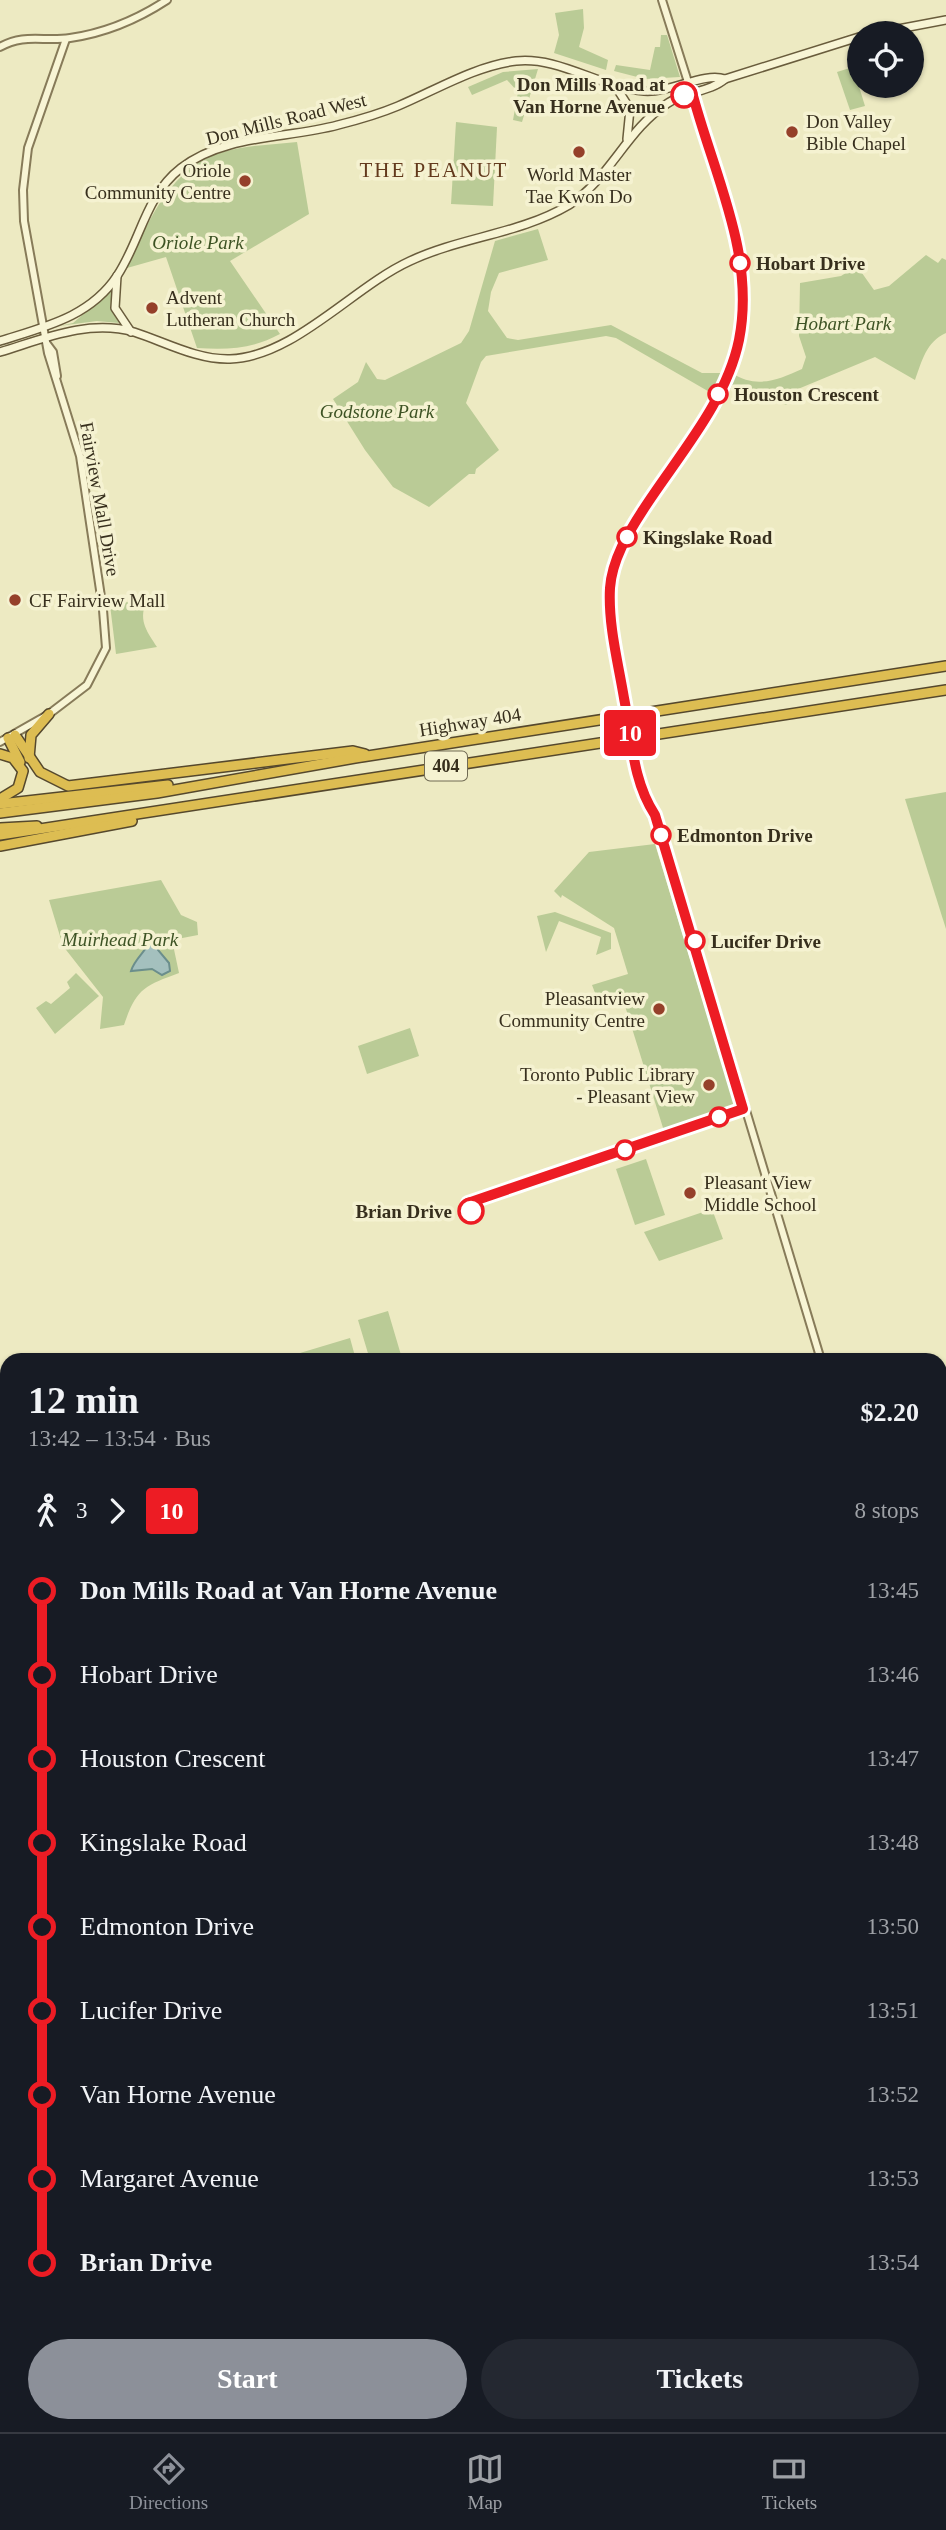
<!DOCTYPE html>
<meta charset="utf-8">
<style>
:root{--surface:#171b24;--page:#242831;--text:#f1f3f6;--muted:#9ea1a6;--line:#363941;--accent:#8c9099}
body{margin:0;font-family:"Times New Roman",serif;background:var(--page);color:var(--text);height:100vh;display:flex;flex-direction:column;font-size:26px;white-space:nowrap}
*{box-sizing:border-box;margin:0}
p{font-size:23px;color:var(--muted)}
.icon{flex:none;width:38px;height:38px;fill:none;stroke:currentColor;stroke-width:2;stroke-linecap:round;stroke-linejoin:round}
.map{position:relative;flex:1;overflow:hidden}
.details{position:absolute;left:0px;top:1353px;width:947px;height:1080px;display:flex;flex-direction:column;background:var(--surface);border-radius:21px 21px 0 0;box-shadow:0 2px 5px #0004}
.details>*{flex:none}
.badge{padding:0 14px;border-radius:5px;font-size:24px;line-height:46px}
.controls{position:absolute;left:847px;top:21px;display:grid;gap:14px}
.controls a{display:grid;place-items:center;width:77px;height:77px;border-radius:50%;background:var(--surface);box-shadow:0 2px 5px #0004;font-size:35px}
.map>.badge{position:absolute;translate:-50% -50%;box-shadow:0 0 0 4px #fff}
.legs{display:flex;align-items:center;gap:10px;height:77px;padding:0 28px;font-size:23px}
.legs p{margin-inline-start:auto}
.summary{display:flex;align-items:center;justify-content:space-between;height:119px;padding:0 28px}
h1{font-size:38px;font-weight:700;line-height:52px}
.action{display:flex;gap:14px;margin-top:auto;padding:14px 28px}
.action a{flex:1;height:80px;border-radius:42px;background:var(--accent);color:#fff;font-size:28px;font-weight:700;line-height:80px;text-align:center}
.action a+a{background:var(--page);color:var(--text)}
ul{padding:0 28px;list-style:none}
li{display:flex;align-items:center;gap:24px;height:84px;font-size:26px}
li i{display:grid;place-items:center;width:10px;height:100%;margin:0 9px;background:currentColor}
li i::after{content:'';width:18px;height:18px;margin:-9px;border:5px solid;border-radius:50%;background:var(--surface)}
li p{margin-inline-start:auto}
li:first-child i{background:linear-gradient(#0000 50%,currentColor 0)}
li:last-child i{background:linear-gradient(currentColor 50%,#0000 0)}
.tab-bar{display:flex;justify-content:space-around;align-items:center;height:98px;border-top:2px solid var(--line);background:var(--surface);font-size:19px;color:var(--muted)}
.tab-bar a{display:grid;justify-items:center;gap:4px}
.tab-bar .selected{color:var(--accent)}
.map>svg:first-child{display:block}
</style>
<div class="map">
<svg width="946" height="2432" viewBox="0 0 946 2432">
<rect width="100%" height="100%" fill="#edeac2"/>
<g fill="#bacb96">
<polygon points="583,9 584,28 579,47 608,60 606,70 554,53 559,35 555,13"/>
<polygon points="661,35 667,35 680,77 645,79 614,71 616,65 650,70 655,47 660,47"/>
<polygon points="853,67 865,106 850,110 837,72"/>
<polygon points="538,69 522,122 513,120 518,92 507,80 472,95 468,87 503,72"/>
<polygon points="456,122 497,127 493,206 451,204"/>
<path d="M297,142L309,214L230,261L280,334C252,349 228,350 197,348L166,257L127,268C147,224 169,169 220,153C244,145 272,145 297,142Z"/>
<polygon points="538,229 548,260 499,273 491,292 488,311 507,338 518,340 611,325 702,373 722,373 713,394 616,338 606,336 486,356 481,362 466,403 499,450 476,469 475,474 469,474 429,507 393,487 365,450 333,399 358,382 366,362 377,379 385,380 461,343 469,331 495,241"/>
<path d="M926,255L938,263L942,258L946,260V333C926,342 922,361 915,380L875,357L798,389V398L786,405C767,395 748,388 726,389L732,373C756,389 778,380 802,369L806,357L799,336L800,283L841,276L857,266L874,290L889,286Z"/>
<polygon points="112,290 110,308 119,323 97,321 59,326 73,323"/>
<path d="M141,600L146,603C138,621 148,633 157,647L116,654L110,605Z"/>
<polygon points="946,792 946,929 905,799"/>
<polygon points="655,844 735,1107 664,1131 621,993 597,998 592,985 628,974 614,928 562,895 561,898 554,891 589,852"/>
<path d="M161,880L181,915L197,922L198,935L172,940L179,973C144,986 136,989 124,1025L100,1029L103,997L63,946L49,900Z"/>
<polygon points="555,912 611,933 611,949 596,955 601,937 559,921 546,952 537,916"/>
<polygon points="76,973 99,996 55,1034 36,1008 46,1001 51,1004 70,988 67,982"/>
<polygon points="410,1028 419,1056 367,1074 358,1046"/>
<polygon points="646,1159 665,1215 635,1225 616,1169"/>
<polygon points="712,1209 723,1239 659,1261 644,1232"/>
<polygon points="388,1311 401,1355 412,1353 414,1360 370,1360 358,1320"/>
<polygon points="350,1338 356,1360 302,1360 300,1353"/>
<polygon points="940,1933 946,1934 946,2050 940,2052"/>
</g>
<path fill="#a4c0be" stroke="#6b8e8c" stroke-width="2" d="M153,934L159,937L158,950L169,963L170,971L162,975L152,969L131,971C135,957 149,950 153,934Z"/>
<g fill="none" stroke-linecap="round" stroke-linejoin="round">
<defs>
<g id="tertiary">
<path d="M0,47C24,33 44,42 70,38C105,33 138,19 167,0"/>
<polyline points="47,344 53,352 57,376"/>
<path d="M625,702C619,665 606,624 610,586C614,554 633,526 649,500C713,400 763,355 734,227L662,0"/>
<polyline points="0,742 49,714 87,685 106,648 103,610 80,456 48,353 24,221 23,190 28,148 66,39"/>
<polyline points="633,755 639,783 655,815 699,954 821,1360"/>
<polyline points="940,1440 946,1438"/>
<polyline points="940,1735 946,1733"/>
<polyline points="0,2029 7,2027"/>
<polyline points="940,2213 946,2206"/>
<polyline points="527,2426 530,2432"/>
</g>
<g id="secondary">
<polyline points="877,33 946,20"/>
<polyline points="616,87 630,109 627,139"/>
<polyline points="117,276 115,308 131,332"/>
<path d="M0,341C44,327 90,317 117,276C141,240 145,196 181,168C225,134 287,139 338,125C358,120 379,114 398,106C436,90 475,66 516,61C559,56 601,88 644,91C671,93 703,72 725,79"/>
<path d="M0,352C43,339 88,319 134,332C165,342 197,360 230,359C294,357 353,287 410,261C461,237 520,234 569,205C609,180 627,129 668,103C686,91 710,92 725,79L859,37"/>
<polyline points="940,1383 946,1381"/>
<polyline points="0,1703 7,1701"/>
<polyline points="940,2351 946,2349"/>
<polyline points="683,2432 704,2426"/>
</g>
<g id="motorway">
<polyline points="15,735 40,772 68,786 353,751 365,754"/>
<polyline points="8,738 20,762"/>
<polyline points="0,754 13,758 23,771 18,788 0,799"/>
<polyline points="29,758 31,735 49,714"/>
<polyline points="0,804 168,785"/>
<polyline points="0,813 157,793 355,758 946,666"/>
<polyline points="0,828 37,826"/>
<polyline points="0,835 946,690"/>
<polyline points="0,846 132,821"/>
</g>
</defs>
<use href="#tertiary" stroke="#877b59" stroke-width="10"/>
<use href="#secondary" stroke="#695c3c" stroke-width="10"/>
<use href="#motorway" stroke="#55482d" stroke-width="12"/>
<use href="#tertiary" stroke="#f8f5d5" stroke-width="6"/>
<use href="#secondary" stroke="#f8f5d5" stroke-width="7"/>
<use href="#motorway" stroke="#ddbd52" stroke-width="9"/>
<defs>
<polyline id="tertiary-bridge" points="625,702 633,755"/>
</defs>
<use href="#tertiary-bridge" stroke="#877b59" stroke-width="10" stroke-linecap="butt"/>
<use href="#tertiary-bridge" stroke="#f8f5d5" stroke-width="6"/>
</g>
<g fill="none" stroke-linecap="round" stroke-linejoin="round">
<defs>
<path id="line-1" d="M471,1211L468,1203L743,1109L655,815C632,780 632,738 624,698C618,662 608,624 610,588C612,560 628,533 643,510C677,457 726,403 739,340C756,254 713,173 692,92L684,95"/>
</defs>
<use href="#line-1" stroke="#fff" stroke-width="16"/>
<use href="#line-1" stroke="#ed1c24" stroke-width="10"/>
</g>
<g fill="#fff" stroke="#ed1c24" stroke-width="3.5">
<circle cx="684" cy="95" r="12"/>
<circle cx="740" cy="263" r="9"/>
<circle cx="718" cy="394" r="9"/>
<circle cx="627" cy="537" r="9"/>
<circle cx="661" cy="835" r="9"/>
<circle cx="695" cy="941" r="9"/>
<circle cx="719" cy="1117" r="9"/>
<circle cx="625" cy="1150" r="9"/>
<circle cx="471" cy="1211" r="12"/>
</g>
<g fill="#95402a" stroke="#f5f2d1" stroke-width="2.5">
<circle cx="792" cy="132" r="7"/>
<circle cx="579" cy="152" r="7"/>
<circle cx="245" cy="181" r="7"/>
<circle cx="152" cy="308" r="7"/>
<circle cx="15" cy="600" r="7"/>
<circle cx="659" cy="1009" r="7"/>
<circle cx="709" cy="1085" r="7"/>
<circle cx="690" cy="1193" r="7"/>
</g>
<g text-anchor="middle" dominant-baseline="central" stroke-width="7" stroke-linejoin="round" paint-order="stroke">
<rect fill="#f5f2d1" stroke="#706a53" stroke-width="2" x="425" y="751.5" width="42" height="29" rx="5"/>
<g font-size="18" font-weight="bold" fill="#372f1d">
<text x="446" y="766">404</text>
</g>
<g font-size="19" font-weight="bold" fill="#372f1d" stroke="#f5f2d1" text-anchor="start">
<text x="665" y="84" text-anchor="end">Don Mills Road at<tspan x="665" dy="22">Van Horne Avenue</tspan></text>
<text x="756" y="263">Hobart Drive</text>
<text x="734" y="394">Houston Crescent</text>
<text x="643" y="537">Kingslake Road</text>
<text x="677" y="835">Edmonton Drive</text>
<text x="711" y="941">Lucifer Drive</text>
<text x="452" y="1211" text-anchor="end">Brian Drive</text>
</g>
<g font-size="19" fill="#372f1d" stroke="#f5f2d1">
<text transform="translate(286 119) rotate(-14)">Don Mills Road West</text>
<text transform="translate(100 499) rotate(80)">Fairview Mall Drive</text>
<text transform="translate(470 722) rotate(-9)">Highway 404</text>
</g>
<g font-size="19" fill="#372f1d" stroke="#f5f2d1" text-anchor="start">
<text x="806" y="121">Don Valley<tspan x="806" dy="22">Bible Chapel</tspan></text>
<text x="231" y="170" text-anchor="end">Oriole<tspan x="231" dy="22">Community Centre</tspan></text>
<text x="579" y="174" text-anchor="middle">World Master<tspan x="579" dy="22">Tae Kwon Do</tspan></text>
<text x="166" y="297">Advent<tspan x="166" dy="22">Lutheran Church</tspan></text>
<text x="29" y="600">CF Fairview Mall</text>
<text x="645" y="998" text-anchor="end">Pleasantview<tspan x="645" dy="22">Community Centre</tspan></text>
<text x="695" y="1074" text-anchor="end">Toronto Public Library<tspan x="695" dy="22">- Pleasant View</tspan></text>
<text x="704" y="1182">Pleasant View<tspan x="704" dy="22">Middle School</tspan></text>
</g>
<g font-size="19" font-style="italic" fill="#3d5324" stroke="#f5f2d1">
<text x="198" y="242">Oriole Park</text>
<text x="843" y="323">Hobart Park</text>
<text x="377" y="411">Godstone Park</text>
<text x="120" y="939">Muirhead Park</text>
</g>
<g font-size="21" letter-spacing="2" fill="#633a1d" stroke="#f5f2d1">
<text x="434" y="170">THE PEANUT</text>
</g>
</g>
</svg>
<div class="controls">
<a><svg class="icon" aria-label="locate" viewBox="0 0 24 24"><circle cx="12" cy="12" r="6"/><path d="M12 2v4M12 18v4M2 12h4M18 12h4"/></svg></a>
</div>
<b class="badge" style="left:630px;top:733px;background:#ed1c24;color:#fff">10</b>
<section class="details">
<div class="summary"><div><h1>12 min</h1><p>13:42 – 13:54 · Bus</p></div><b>$2.20</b></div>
<div class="legs"><svg class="icon" aria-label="walk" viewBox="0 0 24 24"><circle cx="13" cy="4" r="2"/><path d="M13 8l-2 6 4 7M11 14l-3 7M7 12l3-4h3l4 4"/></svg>3<svg class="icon" aria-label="forward" viewBox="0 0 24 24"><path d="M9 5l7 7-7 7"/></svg><b class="badge" style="background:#ed1c24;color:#fff">10</b><p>8 stops</p></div>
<ul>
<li><i style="color:#ed1c24"></i><b>Don Mills Road at Van Horne Avenue</b><p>13:45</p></li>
<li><i style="color:#ed1c24"></i><span>Hobart Drive</span><p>13:46</p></li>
<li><i style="color:#ed1c24"></i><span>Houston Crescent</span><p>13:47</p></li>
<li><i style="color:#ed1c24"></i><span>Kingslake Road</span><p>13:48</p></li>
<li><i style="color:#ed1c24"></i><span>Edmonton Drive</span><p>13:50</p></li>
<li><i style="color:#ed1c24"></i><span>Lucifer Drive</span><p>13:51</p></li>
<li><i style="color:#ed1c24"></i><span>Van Horne Avenue</span><p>13:52</p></li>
<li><i style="color:#ed1c24"></i><span>Margaret Avenue</span><p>13:53</p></li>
<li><i style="color:#ed1c24"></i><b>Brian Drive</b><p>13:54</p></li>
</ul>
<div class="action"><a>Start</a><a>Tickets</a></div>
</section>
</div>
<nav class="tab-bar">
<a class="selected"><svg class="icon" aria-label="directions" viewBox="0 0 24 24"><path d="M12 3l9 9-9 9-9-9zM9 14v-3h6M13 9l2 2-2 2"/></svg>Directions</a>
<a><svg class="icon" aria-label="map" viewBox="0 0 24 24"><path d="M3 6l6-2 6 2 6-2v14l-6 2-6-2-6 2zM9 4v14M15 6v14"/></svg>Map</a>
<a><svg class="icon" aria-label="tickets" viewBox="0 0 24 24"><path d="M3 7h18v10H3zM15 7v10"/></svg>Tickets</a>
</nav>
